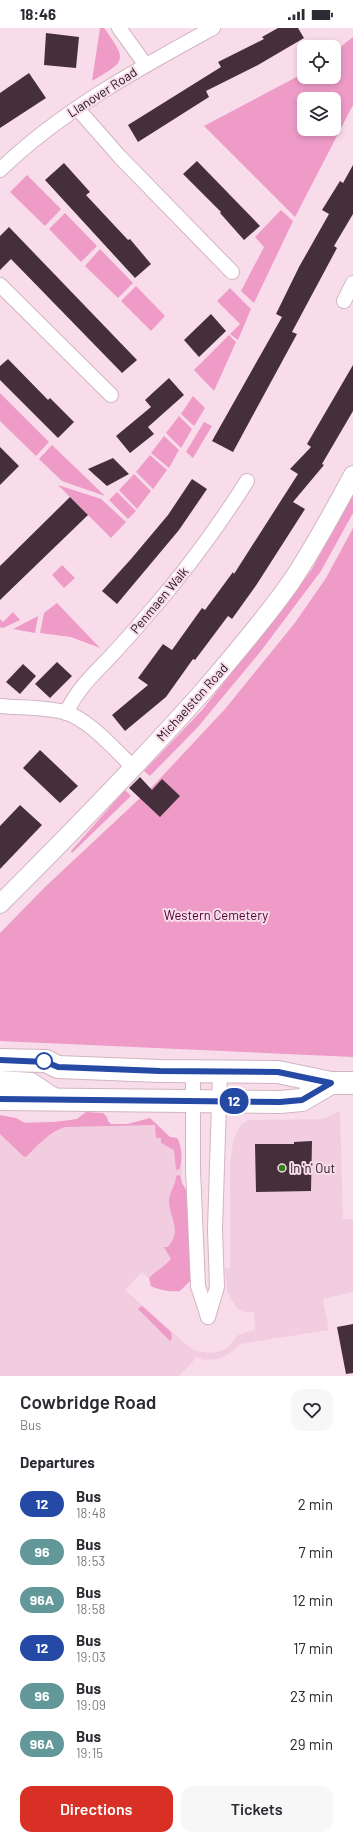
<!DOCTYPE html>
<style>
:root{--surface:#fff;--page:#f7f7f7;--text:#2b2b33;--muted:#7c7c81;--accent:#d93025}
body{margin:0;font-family:Barlow,sans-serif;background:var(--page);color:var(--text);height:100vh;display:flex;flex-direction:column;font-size:15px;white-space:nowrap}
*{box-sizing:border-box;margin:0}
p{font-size:13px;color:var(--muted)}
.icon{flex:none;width:22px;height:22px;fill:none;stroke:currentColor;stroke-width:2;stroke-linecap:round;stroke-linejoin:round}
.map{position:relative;height:1348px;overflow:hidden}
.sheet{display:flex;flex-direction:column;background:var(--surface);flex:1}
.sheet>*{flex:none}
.badge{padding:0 8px;border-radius:13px;font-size:14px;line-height:26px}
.controls{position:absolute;left:297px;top:12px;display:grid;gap:8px}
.controls a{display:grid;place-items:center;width:44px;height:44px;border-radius:8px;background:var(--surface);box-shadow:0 2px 6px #0003;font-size:20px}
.map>.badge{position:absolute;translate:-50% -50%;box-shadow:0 0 0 2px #fff}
h2{padding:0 20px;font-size:15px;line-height:36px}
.round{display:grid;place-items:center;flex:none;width:42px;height:42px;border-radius:12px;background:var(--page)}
.overview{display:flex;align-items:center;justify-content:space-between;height:68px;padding:0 20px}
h1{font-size:19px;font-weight:600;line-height:30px}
.action{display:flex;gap:8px;margin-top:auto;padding:8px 20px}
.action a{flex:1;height:46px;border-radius:12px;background:var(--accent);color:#fff;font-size:16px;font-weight:600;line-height:46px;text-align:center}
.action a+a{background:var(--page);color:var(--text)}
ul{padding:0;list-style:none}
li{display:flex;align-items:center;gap:12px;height:48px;padding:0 20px}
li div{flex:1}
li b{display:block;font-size:15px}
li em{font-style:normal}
li .badge{min-width:44px;font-weight:700;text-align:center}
.status{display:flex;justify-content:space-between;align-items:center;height:28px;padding:0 20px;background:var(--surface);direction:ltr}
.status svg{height:11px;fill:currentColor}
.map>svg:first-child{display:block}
</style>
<div class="status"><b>18:46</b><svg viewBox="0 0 49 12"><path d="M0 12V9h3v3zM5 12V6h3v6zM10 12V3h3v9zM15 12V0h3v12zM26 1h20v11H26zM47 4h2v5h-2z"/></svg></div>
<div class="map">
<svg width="353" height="1348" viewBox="0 0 353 1348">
<rect width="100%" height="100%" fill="#f9dcea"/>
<polygon fill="#f2cddf" points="340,1083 343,1191 353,1191 353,1264 323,1271 329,1302 240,1316 233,1323 219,1331 203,1332 197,1329 179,1348 0,1348 0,1094 108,1093 111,1096 128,1096 150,1090 170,1109 177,1110 181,1122 186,1242 160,1260 142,1244 125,1262 187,1317 196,1323 214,1325 227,1320 238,1307 255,1302 254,1284 244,1284 237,1280 230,1270 227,1262 225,1240 230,1240 230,1136 233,1114 237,1103 242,1096 249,1092 323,1091"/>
<g fill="#ee9bc8" fill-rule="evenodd">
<path d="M100,0H104C128,33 126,33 92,53Z"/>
<path d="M353,9V77L295,189L204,98L304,45V49H334V24ZM304,71H334V101H304Z"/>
<polygon points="27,147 61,181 45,198 10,164"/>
<polygon points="281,182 293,193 254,275 241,263 264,219 255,209"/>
<polygon points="65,185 97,218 81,234 49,201"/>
<polygon points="100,221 133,255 118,270 85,238"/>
<polygon points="136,258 165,288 151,303 121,273"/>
<polygon points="230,260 251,281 238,312 230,306 240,296 217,273"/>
<polygon points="229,307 236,314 214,363 194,342"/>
<polygon points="0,365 49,414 36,428 0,393"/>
<polygon points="193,368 205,380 194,398 181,386"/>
<polygon points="179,388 192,401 181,420 166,405"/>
<polygon points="204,394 212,398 193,430 186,424"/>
<polygon points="164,408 179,422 169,440 151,425"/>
<polygon points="52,417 105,468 62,453 39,431"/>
<polygon points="150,427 167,442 153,461 136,444"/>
<polygon points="134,446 151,463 137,481 119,462"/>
<polygon points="58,457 101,471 126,494 111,510"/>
<polygon points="117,464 136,483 128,491 109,472"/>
<polygon points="353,467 353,485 321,543 261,623 197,700 150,748 144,743 203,681 287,575 312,541"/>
<polygon points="353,500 353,1029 0,1013 0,905 45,859 153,758 225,681 294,596 326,550"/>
<polygon points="62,537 75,550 64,560 52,547"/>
<polygon points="57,575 100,620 71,609 40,605 44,585"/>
<polygon points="13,584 20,592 3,600 0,599 0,591 3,594"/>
<polygon points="38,588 35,605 13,601"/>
<polygon points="125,762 131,768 72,825 71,823"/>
<path d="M86,1084L103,1085L107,1089L108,1093L111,1096H128L150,1090L170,1109L177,1110C182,1118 183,1133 179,1142L174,1141H176L174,1122L161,1115V1110H156L155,1097L65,1099C49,1104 38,1117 26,1129L23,1128L0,1106V1087L16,1090L25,1095L54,1094L77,1091Z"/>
<path d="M178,1147L180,1148L182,1155L192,1172L188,1207L192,1213L191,1252L180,1263C171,1264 158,1262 151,1258L149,1250C156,1243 164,1239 171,1231L164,1219H168C183,1201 169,1191 169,1172C170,1163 176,1157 176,1148Z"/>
<polygon points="142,1278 171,1304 172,1310 170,1313 138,1281"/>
</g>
<g fill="#452f3a">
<polygon points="278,0 298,0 304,10 258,37 206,63 209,69 138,114 128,97 221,39 218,34 264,11 262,9"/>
<polygon points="46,5 79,9 76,40 44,37"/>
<polygon points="29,45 46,70 0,100 0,65"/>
<polygon points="197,133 260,198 244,212 220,185 221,184 183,146"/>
<polygon points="64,135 90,164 86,167 128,212 130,211 151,236 135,250 45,152"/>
<polygon points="353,137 353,186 334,218 337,220 292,304 297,306 233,424 212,413 282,289 276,286 299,239 329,186 322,182 340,153 343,155"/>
<polygon points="9,199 137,332 122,345 11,231 0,242 0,208"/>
<polygon points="211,286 226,303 199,329 184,312"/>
<polygon points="8,331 48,372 50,370 74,394 58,410 0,352 0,338"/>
<polygon points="353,337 353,383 322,436 324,437 293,474 305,481 257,556 232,591 228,588 195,632 193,631 166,669 125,703 112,687 148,657 138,650 163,616 172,622 202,580 205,582 233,544 234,546 298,446 290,441 311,419 307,416"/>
<polygon points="169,350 184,367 148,399 154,406 130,425 116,408 151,379 145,372"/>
<polygon points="0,419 19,438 0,457"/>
<polygon points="113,430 129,446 107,458 88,441"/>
<polygon points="192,451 207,461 179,502 117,576 102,563 131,531 168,487"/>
<polygon points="70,469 88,487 0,572 0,538"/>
<polygon points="57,634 72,648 50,670 35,656"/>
<polygon points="23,636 36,648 20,666 6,654"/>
<polygon points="40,722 78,758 60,775 23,740"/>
<polygon points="140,749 152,762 162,751 180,768 160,789 129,760"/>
<polygon points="20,777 42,797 0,841 0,798"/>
<polygon points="312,1113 311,1163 256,1164 255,1116 294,1116 294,1114"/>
<polygon points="353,1296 353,1345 346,1346 337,1299"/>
</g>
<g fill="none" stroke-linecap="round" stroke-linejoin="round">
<defs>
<g id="minor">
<polyline points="119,0 145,36"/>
<polyline points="77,80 120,129 232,244"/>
<path d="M0,142C62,82 138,41 213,0"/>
<polyline points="0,257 111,367"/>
<polyline points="344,273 353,255"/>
<path d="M0,678C21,680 43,679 64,684C89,691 115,722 133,739"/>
<path d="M66,685C78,660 92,648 111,628C122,616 133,604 143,592C182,548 216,502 247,453"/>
<polyline points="193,1043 193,1142 198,1258 208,1289"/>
<polyline points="208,1289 217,1259 215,1201 220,1044"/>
</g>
<g id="tertiary">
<path d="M0,876C70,806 140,735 206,660C235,626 265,591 291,554C314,520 333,484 353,447"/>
<polyline points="0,1052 31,1054 58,1072"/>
</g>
<g id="trunk">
<polyline points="0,1032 46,1033 58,1039 160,1043 278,1044 331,1055 353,1055"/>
<polyline points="0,1071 280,1074 302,1072 331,1055"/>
</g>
</defs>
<use href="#minor" stroke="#d1b5c3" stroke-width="16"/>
<use href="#tertiary" stroke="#d1b5c3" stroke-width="20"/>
<use href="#trunk" stroke="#d1b5c3" stroke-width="24"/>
<use href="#minor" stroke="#fff" stroke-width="14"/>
<use href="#tertiary" stroke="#fff" stroke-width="18"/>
<use href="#trunk" stroke="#fff" stroke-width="22"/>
</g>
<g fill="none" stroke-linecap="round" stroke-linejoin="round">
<defs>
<polyline id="line" points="0,1032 46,1034 58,1039 160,1043 278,1044 331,1055 302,1072 280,1074 0,1071"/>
</defs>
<use href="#line" stroke="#fff" stroke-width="9"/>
<use href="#line" stroke="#244aa5" stroke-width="6"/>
</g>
<circle fill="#fff" stroke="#244aa5" stroke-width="2" cx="44" cy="1033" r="8"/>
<circle fill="#367c20" stroke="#f9dcea" stroke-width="1.5" cx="282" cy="1140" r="4"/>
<g text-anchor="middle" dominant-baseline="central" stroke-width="4" stroke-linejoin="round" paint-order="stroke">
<g font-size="13" fill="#20161b" stroke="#f9dcea">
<text transform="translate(102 64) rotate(-33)">Llanover Road</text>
<text transform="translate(159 572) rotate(-50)">Penmaen Walk</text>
<text transform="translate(192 674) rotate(-48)">Michaelston Road</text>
</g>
<g font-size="13" fill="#4f0335" stroke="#f9dcea">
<text x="216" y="887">Western Cemetery</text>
</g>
<g font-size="13" fill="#20161b" stroke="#f9dcea" text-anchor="start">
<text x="290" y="1140">In 'n' Out</text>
</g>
</g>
</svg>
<div class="controls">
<a><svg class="icon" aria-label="locate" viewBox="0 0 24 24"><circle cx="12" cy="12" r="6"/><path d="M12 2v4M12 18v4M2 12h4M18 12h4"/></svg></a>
<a><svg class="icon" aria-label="layers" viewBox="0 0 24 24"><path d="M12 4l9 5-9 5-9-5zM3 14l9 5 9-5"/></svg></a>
</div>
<b class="badge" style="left:234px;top:1073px;background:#244aa5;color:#fff">12</b>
</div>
<section class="sheet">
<div class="overview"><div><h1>Cowbridge Road</h1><p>Bus</p></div><a class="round"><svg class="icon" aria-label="heart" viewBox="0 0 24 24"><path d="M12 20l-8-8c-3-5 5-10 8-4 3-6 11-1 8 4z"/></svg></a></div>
<h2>Departures</h2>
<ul>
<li><span class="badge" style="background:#244aa5;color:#fff">12</span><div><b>Bus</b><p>18:48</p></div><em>2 min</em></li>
<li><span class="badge" style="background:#63989b;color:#fff">96</span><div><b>Bus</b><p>18:53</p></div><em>7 min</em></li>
<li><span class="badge" style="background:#63989b;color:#fff">96A</span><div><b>Bus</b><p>18:58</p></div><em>12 min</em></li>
<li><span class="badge" style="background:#244aa5;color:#fff">12</span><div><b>Bus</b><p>19:03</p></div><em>17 min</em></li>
<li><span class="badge" style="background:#63989b;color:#fff">96</span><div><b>Bus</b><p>19:09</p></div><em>23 min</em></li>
<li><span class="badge" style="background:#63989b;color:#fff">96A</span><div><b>Bus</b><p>19:15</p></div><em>29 min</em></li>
</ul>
<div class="action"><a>Directions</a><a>Tickets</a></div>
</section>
